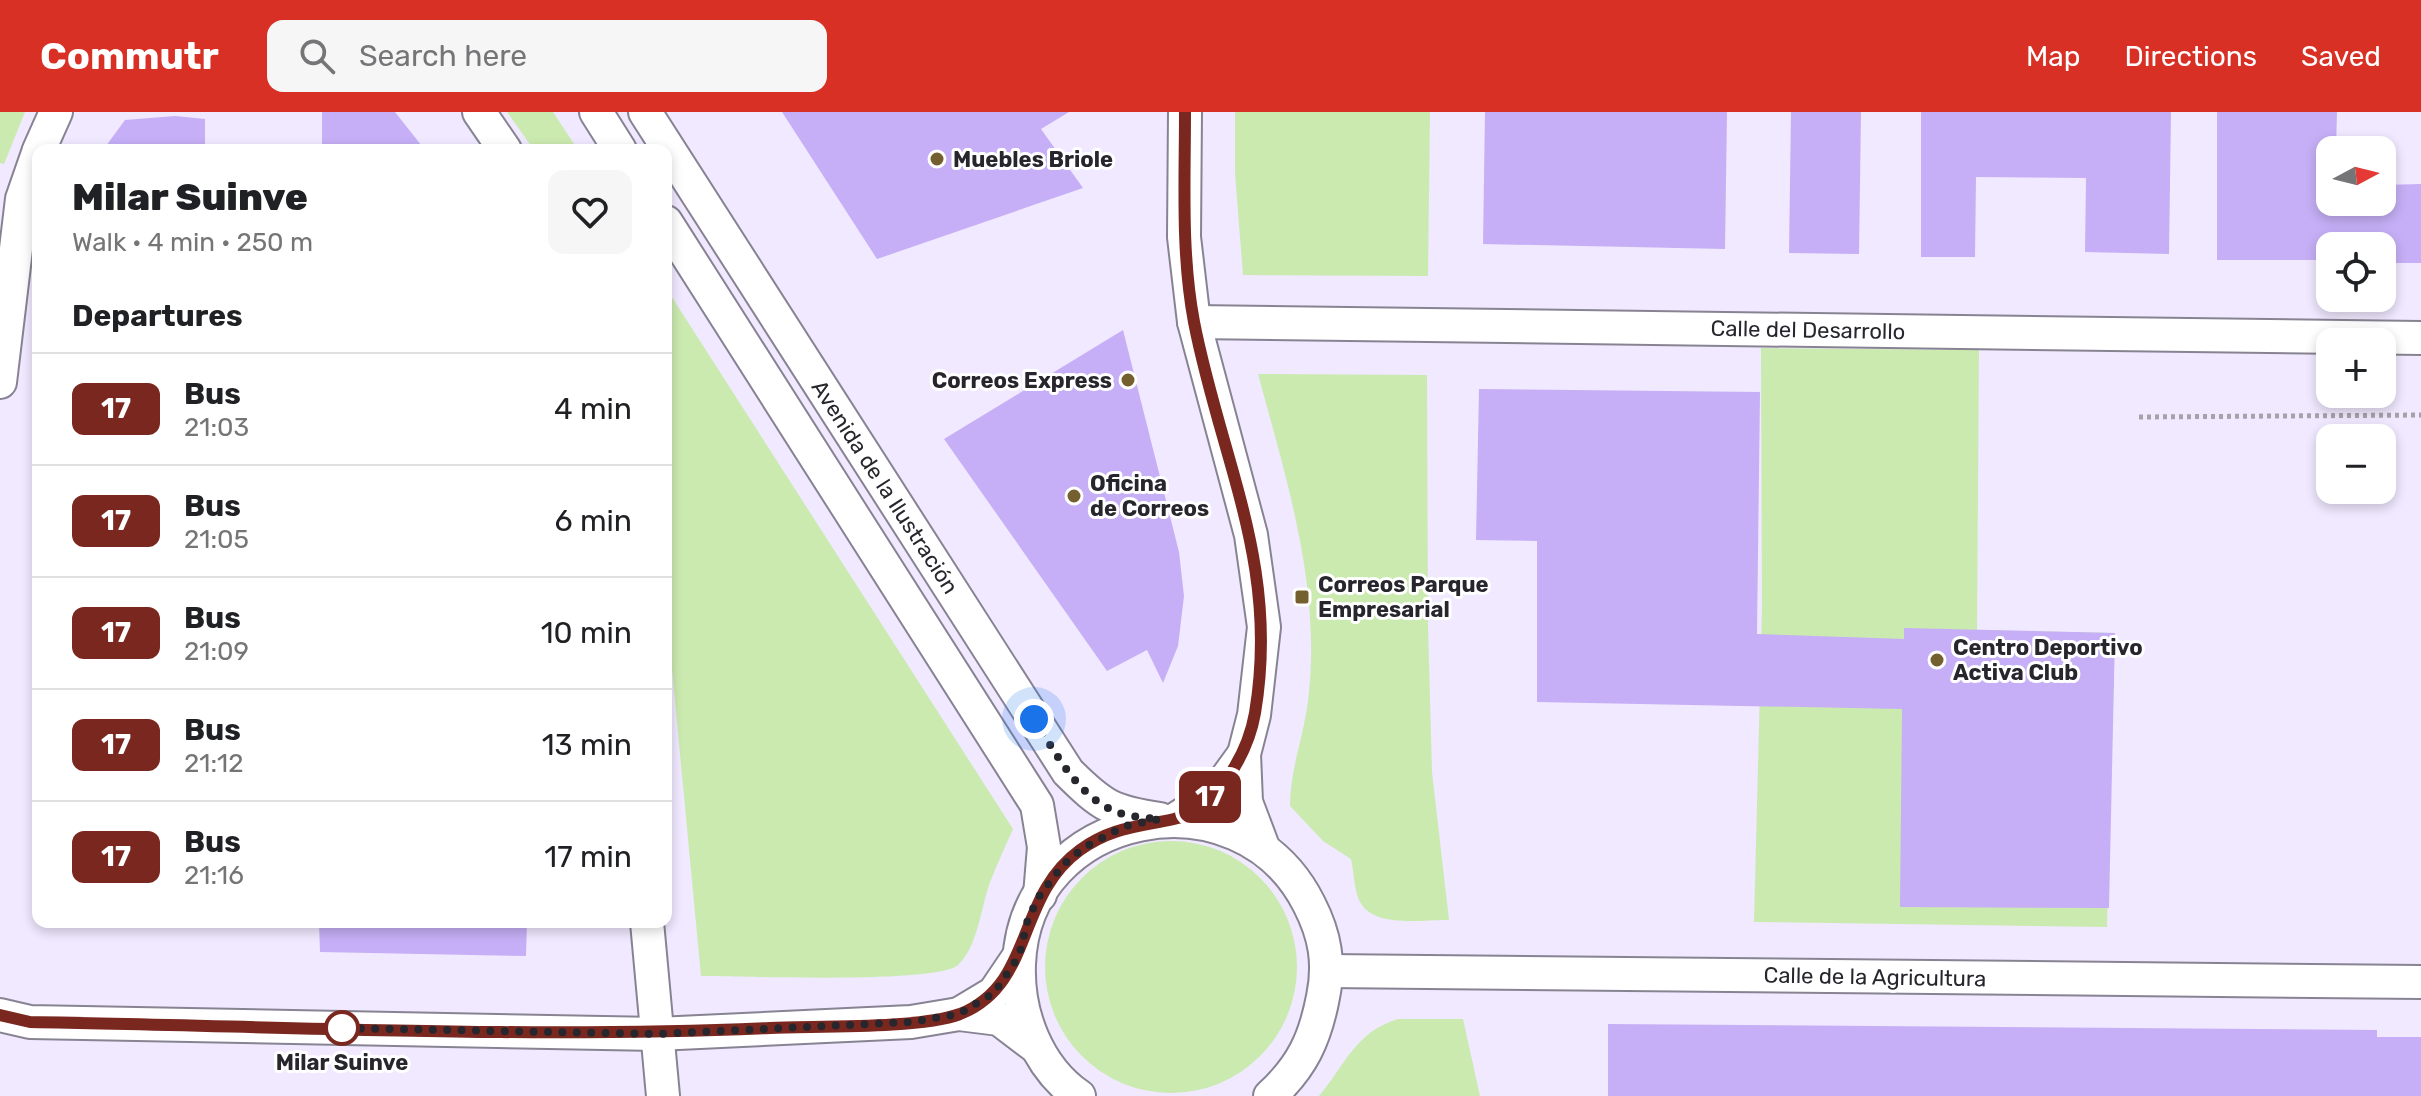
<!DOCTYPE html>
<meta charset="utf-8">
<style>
:root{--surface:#fff;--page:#f6f6f6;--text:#202124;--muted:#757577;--line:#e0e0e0;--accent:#d93025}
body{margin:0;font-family:Rubik,sans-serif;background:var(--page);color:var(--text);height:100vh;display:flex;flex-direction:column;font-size:30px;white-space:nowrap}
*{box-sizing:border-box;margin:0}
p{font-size:26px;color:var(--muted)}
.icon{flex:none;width:44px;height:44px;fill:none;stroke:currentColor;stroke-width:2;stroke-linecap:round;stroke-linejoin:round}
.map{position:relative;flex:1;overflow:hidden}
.panel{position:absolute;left:32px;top:32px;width:640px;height:784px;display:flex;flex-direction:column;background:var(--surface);border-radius:16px;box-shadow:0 4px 12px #0003}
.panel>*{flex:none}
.badge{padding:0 16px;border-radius:12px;font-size:28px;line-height:52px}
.needle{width:52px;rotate:83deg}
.controls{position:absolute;left:2316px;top:24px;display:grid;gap:16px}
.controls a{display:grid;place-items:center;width:80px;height:80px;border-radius:16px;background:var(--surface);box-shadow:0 4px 12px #0003;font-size:40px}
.you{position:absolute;width:40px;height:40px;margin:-20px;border:6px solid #fff;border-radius:50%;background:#1a73e8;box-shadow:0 0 0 12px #1a73e833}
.map>.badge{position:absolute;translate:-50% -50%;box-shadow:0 0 0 4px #fff}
h2{padding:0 40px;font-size:30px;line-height:72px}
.round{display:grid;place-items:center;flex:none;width:84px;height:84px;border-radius:16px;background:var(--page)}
.overview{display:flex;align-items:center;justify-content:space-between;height:136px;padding:0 40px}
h1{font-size:38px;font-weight:800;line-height:60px}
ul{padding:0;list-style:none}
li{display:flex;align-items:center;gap:24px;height:112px;padding:0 40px;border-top:2px solid var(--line)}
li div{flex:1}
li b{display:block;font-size:30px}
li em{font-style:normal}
li .badge{min-width:88px;font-weight:700;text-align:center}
header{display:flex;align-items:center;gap:48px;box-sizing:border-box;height:112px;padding:0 40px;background:var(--accent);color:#fff}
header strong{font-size:38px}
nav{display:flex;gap:44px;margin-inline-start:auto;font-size:28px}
.search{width:560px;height:72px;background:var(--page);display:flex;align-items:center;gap:20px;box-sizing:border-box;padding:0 28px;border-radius:16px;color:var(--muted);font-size:30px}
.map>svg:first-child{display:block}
</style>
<header>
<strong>Commutr</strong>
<div class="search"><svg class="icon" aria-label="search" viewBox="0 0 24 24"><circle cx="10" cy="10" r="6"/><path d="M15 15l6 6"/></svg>Search here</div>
<nav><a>Map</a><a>Directions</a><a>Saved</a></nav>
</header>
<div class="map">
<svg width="2421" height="984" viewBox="0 0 2421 984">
<rect width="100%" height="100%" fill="#f8f6fd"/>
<path fill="#f0e9ff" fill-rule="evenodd" d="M0,0H2421V984H0ZM38,38H666V810H38ZM2330,38H2382V90H2330ZM2330,134H2382V186H2330ZM2330,230H2382V282H2330ZM2330,326H2382V378H2330Z"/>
<g fill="#cbeab0">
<polygon points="0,0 25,0 4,52 0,51"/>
<polygon points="507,0 553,0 578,38 534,38"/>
<polygon points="1235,0 1430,0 1428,164 1243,163 1235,61"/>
<path d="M666,176L1013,717C1005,735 996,754 989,773C981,797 977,836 958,853C937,872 739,864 701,864L666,494Z"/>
<polygon points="1761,236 1979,238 1977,518 2115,521 2107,815 1754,810 1762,497"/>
<path d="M1258,262L1427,263L1428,513L1432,660L1449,808C1424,807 1375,817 1360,790C1354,779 1354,760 1351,747L1323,729L1290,694C1290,655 1306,619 1309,580C1320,471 1286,366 1258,262Z"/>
<circle cx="1171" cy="855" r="126"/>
<path d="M1398,907H1463L1480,984H1319C1346,952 1355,920 1398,907Z"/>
</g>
<g fill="#c6aff6">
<polygon points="322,0 395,0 425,38 322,38"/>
<polygon points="782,0 1069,0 1041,17 1083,76 877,147"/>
<polygon points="1485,0 1727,0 1725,137 1483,132"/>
<polygon points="1791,0 1861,0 1859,142 1789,141"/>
<polygon points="1921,0 2171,0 2169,142 2085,140 2086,66 1976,65 1975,145 1921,145"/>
<polygon points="2217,0 2337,0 2336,38 2330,38 2330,90 2382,90 2382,73 2421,72 2421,151 2382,151 2382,134 2330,134 2330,148 2217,148"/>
<polygon points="175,4 205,7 205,38 103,38 125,8"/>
<polygon points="1123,218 1179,440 1184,484 1178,534 1163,571 1147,538 1107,559 944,327"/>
<polygon points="1479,277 1760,280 1757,522 1904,527 1904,516 2115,521 2109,796 1900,795 1902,597 1537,590 1537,429 1476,428"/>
<polygon points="319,810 527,810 526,844 320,840"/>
<polygon points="1608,912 2377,918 2377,925 2421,925 2421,984 1608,984"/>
</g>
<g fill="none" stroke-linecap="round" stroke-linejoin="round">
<defs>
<g id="minor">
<polyline points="479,0 505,38"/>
<polyline points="596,0 620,38"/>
<path d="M645,0L1068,660C1102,694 1112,700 1160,707"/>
<polyline points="1185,0 1184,125 1194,210 1251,423 1264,515 1254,603 1244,642 1246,690 1263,735"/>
<polyline points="39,38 56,0"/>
<polyline points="666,110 1037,693 1044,735 1040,783"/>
<polyline points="1194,210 2421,226"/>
<polyline points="0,270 22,87 38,41"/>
<polyline points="1176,707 1215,682 1244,642"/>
<polyline points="647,810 663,984"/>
<polyline points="1328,859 2421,870"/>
<polyline points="959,902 994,881 1019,844"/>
<polyline points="0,903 30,910 657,922 911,910 959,902 999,907 1036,935"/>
<path d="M1079,984C1037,955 1017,901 1019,852C1025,697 1240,655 1309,792C1325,823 1330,851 1323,885C1315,927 1302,955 1270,984"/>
</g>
</defs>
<use href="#minor" stroke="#888393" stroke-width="36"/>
<polyline stroke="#a5a3aa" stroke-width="5" stroke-dasharray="4 4" stroke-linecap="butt" points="2139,305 2421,303"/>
<use href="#minor" stroke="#fff" stroke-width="32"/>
</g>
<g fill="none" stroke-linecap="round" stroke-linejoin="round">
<defs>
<path id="line" d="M0,903L30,910C276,914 524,927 770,916C817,914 919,917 960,902C1035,872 1015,785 1080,738C1112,715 1138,715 1174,707C1217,697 1248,641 1255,601C1280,452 1221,349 1194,210C1181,141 1185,70 1185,0"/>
</defs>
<use href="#line" stroke="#fff" stroke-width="18"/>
<use href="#line" stroke="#7a281f" stroke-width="12"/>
<path stroke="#28262d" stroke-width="8" stroke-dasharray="0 14.4" d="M342,916H337L657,922L911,910L959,902L994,881L1019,844L1028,807L1040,783L1063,753L1083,736L1125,714L1160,707C1148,706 1134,705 1123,702C1080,690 1056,641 1034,607"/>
</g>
<g fill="#745f2e" stroke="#fff" stroke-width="3">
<circle cx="937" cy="47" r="8"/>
<circle cx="1128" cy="268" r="8"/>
<circle cx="1074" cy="384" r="8"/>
<rect x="1294" y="477" width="16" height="16" rx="4"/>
<circle cx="1937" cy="548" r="8"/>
</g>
<circle fill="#fff" stroke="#7a281f" stroke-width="4" cx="342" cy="916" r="16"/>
<g text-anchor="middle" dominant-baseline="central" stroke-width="6" stroke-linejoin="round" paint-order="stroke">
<g font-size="22" font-weight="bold" fill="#28262d" stroke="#fff" text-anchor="start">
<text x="953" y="47">Muebles Briole</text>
<text x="1112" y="268" text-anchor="end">Correos Express</text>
<text x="1090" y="371">Oficina<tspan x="1090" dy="25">de Correos</tspan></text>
<text x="1318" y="472">Correos Parque<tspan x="1318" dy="25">Empresarial</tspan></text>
<text x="1953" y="535">Centro Deportivo<tspan x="1953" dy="25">Activa Club</tspan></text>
</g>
<g font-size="22" fill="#28262d" stroke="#fff">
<text transform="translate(1808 218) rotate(1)">Calle del Desarrollo</text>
<text transform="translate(885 375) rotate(57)">Avenida de la Ilustración</text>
<text transform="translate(1875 865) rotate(1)">Calle de la Agricultura</text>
</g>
<g font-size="22" font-weight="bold" fill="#28262d" stroke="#fff">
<text x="342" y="950">Milar Suinve</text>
</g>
</g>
</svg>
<div class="controls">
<a><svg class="needle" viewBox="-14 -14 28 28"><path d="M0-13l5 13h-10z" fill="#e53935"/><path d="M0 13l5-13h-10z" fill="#757577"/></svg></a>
<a><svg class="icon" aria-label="locate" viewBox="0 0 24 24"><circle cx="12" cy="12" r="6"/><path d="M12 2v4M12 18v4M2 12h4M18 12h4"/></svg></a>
<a>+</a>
<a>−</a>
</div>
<div class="you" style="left:1034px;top:607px"></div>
<b class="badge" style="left:1210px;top:685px;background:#7a281f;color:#fff">17</b>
<section class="panel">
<div class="overview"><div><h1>Milar Suinve</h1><p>Walk · 4 min · 250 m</p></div><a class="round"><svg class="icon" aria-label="heart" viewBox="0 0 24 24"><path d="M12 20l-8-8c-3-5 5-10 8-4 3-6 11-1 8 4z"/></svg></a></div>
<h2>Departures</h2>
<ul>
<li><span class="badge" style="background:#7a281f;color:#fff">17</span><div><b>Bus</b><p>21:03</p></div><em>4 min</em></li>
<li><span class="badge" style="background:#7a281f;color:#fff">17</span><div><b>Bus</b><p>21:05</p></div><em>6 min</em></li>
<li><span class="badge" style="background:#7a281f;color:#fff">17</span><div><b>Bus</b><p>21:09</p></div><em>10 min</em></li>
<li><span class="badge" style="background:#7a281f;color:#fff">17</span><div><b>Bus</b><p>21:12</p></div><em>13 min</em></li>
<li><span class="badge" style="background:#7a281f;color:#fff">17</span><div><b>Bus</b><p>21:16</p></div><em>17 min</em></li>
</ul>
</section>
</div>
